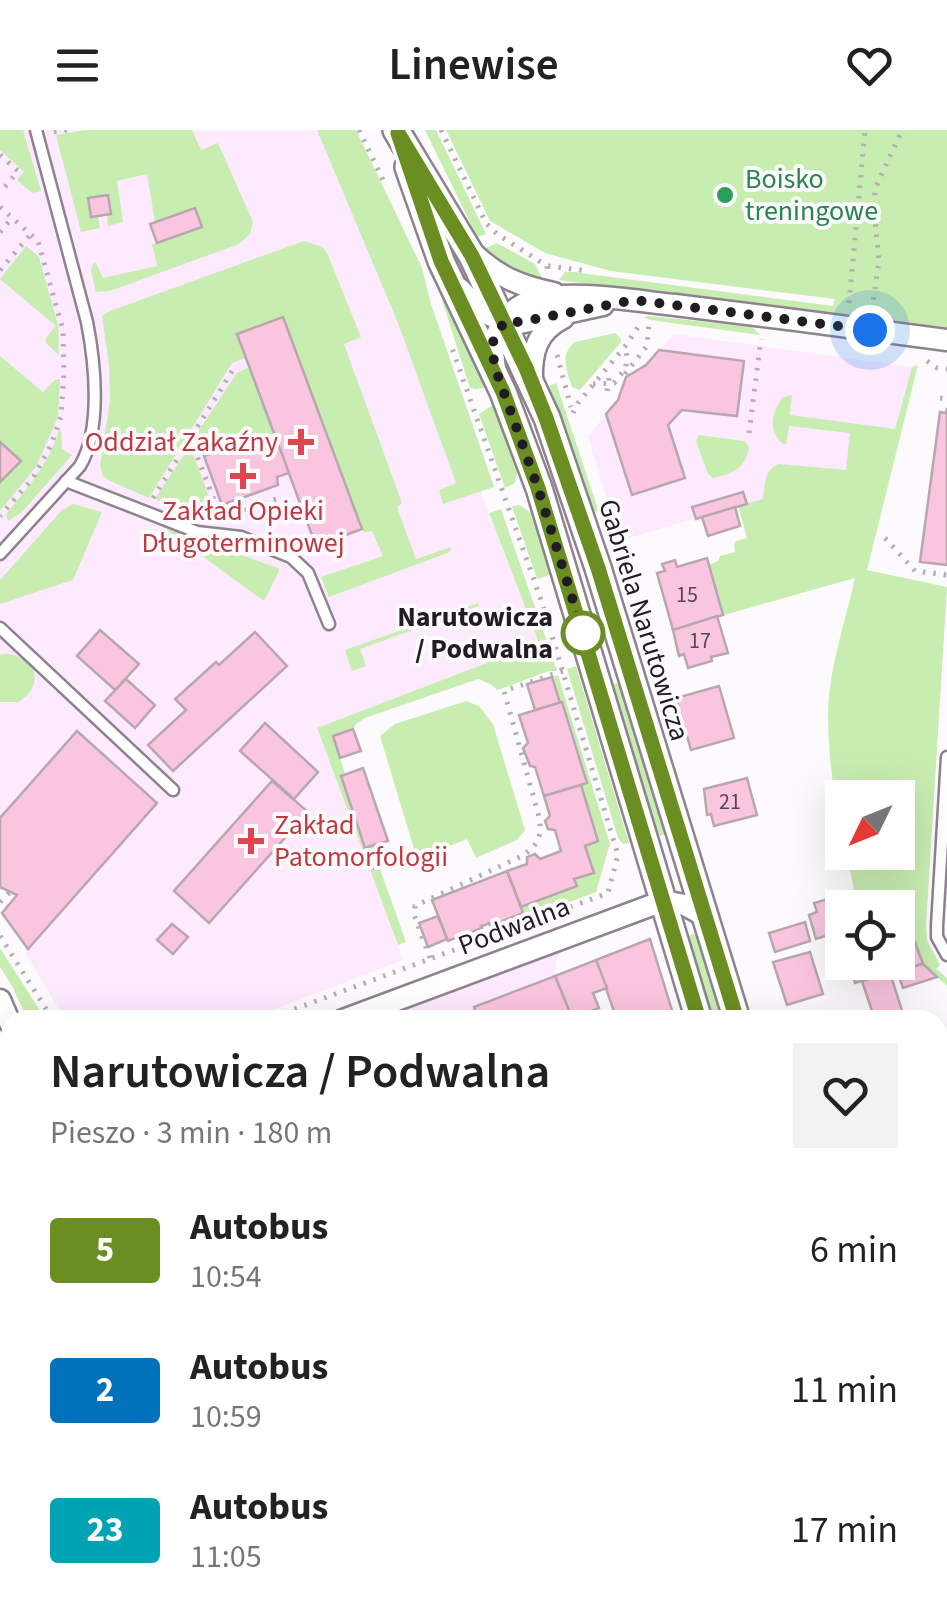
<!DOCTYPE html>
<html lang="pl">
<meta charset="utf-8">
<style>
:root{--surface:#fff;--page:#f2f2f2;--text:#222;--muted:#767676}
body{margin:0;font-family:"Source Sans 3",sans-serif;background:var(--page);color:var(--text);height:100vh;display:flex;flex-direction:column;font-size:38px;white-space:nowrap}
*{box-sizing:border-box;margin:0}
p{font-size:32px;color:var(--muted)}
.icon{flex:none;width:55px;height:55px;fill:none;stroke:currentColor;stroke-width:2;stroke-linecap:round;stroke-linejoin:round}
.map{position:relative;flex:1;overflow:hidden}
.side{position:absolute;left:0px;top:880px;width:948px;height:612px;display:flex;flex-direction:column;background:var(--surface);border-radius:30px 30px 0 0;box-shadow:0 10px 40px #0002}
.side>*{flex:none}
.badge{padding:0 20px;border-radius:8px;font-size:35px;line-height:65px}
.needle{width:65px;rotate:227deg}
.buttons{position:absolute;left:825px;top:650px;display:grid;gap:20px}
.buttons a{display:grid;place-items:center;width:90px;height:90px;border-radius:0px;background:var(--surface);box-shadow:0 10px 40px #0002;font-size:50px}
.you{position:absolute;width:50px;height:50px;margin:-25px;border:8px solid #fff;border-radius:50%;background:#1a73e8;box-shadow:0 0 0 15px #1a73e833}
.map>.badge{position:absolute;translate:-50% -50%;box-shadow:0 0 0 5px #fff}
.round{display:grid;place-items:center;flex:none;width:105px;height:105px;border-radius:0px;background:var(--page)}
.headline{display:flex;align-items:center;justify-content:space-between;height:170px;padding:0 50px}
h1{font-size:48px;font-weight:600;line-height:75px}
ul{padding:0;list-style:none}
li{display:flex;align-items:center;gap:30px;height:140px;padding:0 50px}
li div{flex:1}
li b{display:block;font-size:38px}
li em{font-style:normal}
li .badge{min-width:110px;font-weight:700;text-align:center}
header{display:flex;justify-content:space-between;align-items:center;height:130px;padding:0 50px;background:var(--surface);font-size:45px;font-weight:600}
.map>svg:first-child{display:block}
</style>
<header><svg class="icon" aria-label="menu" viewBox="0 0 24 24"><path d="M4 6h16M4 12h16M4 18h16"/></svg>Linewise<svg class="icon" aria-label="heart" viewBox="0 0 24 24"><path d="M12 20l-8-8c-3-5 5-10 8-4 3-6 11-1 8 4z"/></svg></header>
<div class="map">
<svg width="947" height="1492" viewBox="0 0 947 1492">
<rect width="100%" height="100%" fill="#fdfafd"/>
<g fill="#fdeaff">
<polygon points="0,0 340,0 539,513 317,598 403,830 247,890 65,890 25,822 28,819 17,766 0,757"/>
<polygon points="674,204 912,237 886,333 619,411 588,306 618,270 626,247 646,235"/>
<polygon points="560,822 556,831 555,846 479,890 448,890 446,888 440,890 379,890"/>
</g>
<g fill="#c8edb1">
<polygon points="0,0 23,0 41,61 32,63 17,50 24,42 0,20"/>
<polygon points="86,0 192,0 201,20 218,13 253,92 250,104 239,114 110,161 96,162 91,140 93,134 96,133 103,148 157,136 152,114 202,97 195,79 155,92 147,44 117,51 123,92 108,96 107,85 111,83 108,65 88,68 91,86 98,86 100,98 81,102 56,5"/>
<polygon points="317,0 356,0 422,138 431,174 494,357 443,374 439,360 456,353 398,193"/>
<polygon points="425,0 436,0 486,104 477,107"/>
<polygon points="446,0 947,0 947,201 559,150 565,142 573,142 833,176 835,169 611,141 545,123 490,91"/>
<polygon points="304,111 323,117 328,125 361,207 344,214 402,373 397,377 416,429 451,417 450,422 329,467 321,447 383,426 372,401 364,403 282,188 238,204 246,228 232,233 149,368 108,350 103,346 100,336 110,271 109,235 102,186 110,181"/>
<path d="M497,113L535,134L542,148C517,145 501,137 484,119Z"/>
<polygon points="26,116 39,127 58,195 59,225 46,213 46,208 56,196 0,149"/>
<polygon points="435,148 487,257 477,259 470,258"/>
<polygon points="651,186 752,197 760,205 650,190 643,187"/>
<path d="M615,203L621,209V212L580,260L572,257C567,241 559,225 575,212Z"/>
<polygon points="0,226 43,262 55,250 60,249 58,287 36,337 0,381 0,352 21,331 0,312"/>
<path d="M918,235L867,440L947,457L926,796L927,810L940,835L936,839L947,848V856L923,834L915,812L898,817V778L858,777L846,723L898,722V668H842V707C834,667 828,625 828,584C828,543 846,488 855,448L724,485L709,435L718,431L720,426L735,422L734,415L736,411L747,408L738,376L763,369C765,355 764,339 779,334L846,340L850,303L789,296L786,315C767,306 771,281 783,267L792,265L790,285L895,299L912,237Z"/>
<polygon points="249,237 276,308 264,313 260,306 204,326 202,322 210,318 208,312 198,315 195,306 237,243"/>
<polygon points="556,253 599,382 594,381 549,256"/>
<polygon points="494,274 518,339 515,353 505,358 479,284"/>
<path d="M60,298H61L62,319L72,325L22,382L8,391L6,384C29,357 49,333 60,298Z"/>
<path d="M699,305L744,311L749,317C746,338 732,344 713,348L708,344L696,311Z"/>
<polygon points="190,315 216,386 201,388 155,369"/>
<polygon points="73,374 102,382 73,450 0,474 0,450 62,380"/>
<polygon points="520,375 532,384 550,445 537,449 512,376"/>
<polygon points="501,379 557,541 549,541 498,560 490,554 478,549 365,588 356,594 353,599 333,606 345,644 341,646 372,738 379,736 406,812 398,815 317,598 539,513 489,383"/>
<polygon points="160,395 280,439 264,471"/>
<polygon points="478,473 479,476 360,519 366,536 352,541 345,520"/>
<path d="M4,524C37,524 46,557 18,572H0V525Z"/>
<polygon points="576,536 629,713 623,714 618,708 567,539"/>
<polygon points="558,545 610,714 596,762 491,802 490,796 523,783 521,777 576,756 574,749 594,743 585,716 598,711 581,655 586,653 552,547"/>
<polygon points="615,553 619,554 666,704 658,706 613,556"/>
<polygon points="466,571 479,576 493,594 525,700 517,710 476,728 467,709 417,729 380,606 395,594"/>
<polygon points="692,804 696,805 722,890 713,890 688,807"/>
<polygon points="0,818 46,890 28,890 12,856 0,837"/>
<polygon points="7,1119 10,1137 10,1207 0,1210 0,1122"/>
<rect x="938" y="1134" width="9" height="142"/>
<polygon points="947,1370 947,1455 938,1464 938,1376"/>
<polygon points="418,1483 513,1483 519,1492 424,1492"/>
<polygon points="845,1483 845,1482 919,1483 909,1492 838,1492"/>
</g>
<g fill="#fac5df" stroke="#b9a7af" stroke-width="2.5">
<polygon points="108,65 111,84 91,87 88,68"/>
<polygon points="195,78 202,97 157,113 150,94"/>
<polygon points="283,187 362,399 316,416 237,204"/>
<polygon points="659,220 744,231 737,286 682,280 668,295 685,348 632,365 606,284 618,270 626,247 646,235"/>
<polygon points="947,278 947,435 920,432 940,282 946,283"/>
<polygon points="261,306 264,313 276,308 289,343 277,347 278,355 222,375 204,326"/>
<polygon points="0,312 21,331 0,352"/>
<polygon points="743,362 747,374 696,389 692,377"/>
<polygon points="735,377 740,396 708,406 702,387"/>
<polygon points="707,428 723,485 673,500 657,443 665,441 662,434 675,430 677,437"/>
<polygon points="717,486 728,523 711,527 712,531 688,538 684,524 679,526 673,500"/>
<polygon points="100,500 139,534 115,560 77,526"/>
<polygon points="255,502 287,536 173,641 148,615 186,580 175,569 216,532 219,535"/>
<polygon points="552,547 560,573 535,580 527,554"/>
<polygon points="126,549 155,575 135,598 105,571"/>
<polygon points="719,556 734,608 691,620 676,568"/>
<polygon points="562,572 587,653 544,666 535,637 530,636 523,618 528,613 519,585"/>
<polygon points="265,593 318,642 294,669 240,621"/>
<polygon points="353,599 361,621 340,628 333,606"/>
<polygon points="77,601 157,673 28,819 2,783 17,765 0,757 0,688"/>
<polygon points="363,638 388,711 365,718 341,646"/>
<polygon points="747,648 757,685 714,696 711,684 707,685 704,659"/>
<polygon points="272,651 308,682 209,793 174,761"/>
<polygon points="581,655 598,711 585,716 594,743 574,749 577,756 521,777 507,741 527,734 527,727 535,724 540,729 561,721 555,700 548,699 545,691 550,686 544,666"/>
<polygon points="380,713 387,734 372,739 365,718"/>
<polygon points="507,741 523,783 490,796 489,793 485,795 481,796 482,798 448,811 432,770"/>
<polygon points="838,766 842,780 842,801 816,809 809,785 817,782 814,773"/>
<polygon points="438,786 447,809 428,817 419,793"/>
<polygon points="805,792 810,811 775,822 769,803"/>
<polygon points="172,794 188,807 173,824 157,810"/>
<polygon points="650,809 675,890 617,890 596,830"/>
<polygon points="915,812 923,834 855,853 849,832 898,832 898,817"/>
<polygon points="810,822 823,864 787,875 773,832"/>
<polygon points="596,830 607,858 593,863 599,878 572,889 555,846"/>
<polygon points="923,834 937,847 903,858 897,841"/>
<polygon points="890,843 905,890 875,890 862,851"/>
<polygon points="555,846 573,890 479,890 474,877"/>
<polygon points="10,1256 10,1274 0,1278 0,1259"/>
<polygon points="10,1344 10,1400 0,1362 0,1347"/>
<polygon points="30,1482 73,1482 75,1492 30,1492"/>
<polygon points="245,1482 291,1482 297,1492 234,1492 233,1490"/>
<polygon points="291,1482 318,1482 308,1492 297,1492"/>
<polygon points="552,1482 599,1482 607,1492 549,1492 545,1488"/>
<polygon points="628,1482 666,1482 655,1492 636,1492"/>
</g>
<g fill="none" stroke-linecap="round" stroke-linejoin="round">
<defs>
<g id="service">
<polyline points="66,351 197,402 241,407 291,427 308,443 329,494"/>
<path d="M0,424L80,336C102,299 95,233 87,192L36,0"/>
<polyline points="0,498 173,660"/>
<polyline points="947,627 937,796 937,807 947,825"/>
<polyline points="615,1482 622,1492"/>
<polyline points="633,1492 638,1482"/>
</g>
<g id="minor">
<path d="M474,124C498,147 522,157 554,163"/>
<path d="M460,159C477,179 494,192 520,193L603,175"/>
<path d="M495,238C489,210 502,181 531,171C568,159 635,171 675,175C766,186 856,198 947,210"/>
<path d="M532,250C531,222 537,201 563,188"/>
<polyline points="0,870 10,893"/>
<polyline points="343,890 663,771 685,775 705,786"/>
<polyline points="0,1028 10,1025"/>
<polyline points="109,1482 111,1492"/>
<polyline points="359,1492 371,1482"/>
</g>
<g id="tertiary">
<polyline points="396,0 472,126 547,288 598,438 737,890"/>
<polyline points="408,37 441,131 503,262 539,358 699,890"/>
</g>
<g id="secondary">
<polyline points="938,1112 947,1113"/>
<polyline points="938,1299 947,1299"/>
<polyline points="713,1492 720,1482"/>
<polyline points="761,1492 768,1482"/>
</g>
</defs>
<use href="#service" stroke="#8e828f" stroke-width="15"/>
<use href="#minor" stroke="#8e828f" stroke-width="25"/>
<use href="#tertiary" stroke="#8e828f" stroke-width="30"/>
<use href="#secondary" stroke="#8e828f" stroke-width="32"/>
<g stroke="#b3afb3" stroke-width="5" stroke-dasharray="2.5 8" stroke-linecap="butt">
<polyline points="359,0 384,52"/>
<polyline points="441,0 486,93 497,104 547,136 547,140"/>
<polyline points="54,2 68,0"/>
<polyline points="0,25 18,41 0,63"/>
<polyline points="0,77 38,111 63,200 64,242 61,286 51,315 33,348 0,386"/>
<polyline points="0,102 12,88"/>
<polyline points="548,136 587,141"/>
<polyline points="0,140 31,104"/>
<polyline points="849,173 865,0"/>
<polyline points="872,180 879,130 874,81 875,59 902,0"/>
<polyline points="557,225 571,277"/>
<polyline points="927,231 937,238 947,239"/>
<polyline points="625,244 647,216 649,194"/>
<polyline points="593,254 614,253 626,238 627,215"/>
<polyline points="607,261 610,243"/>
<polyline points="940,268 947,269"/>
<polyline points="573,283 578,273 627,214 640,194"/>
<polyline points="749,303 761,209"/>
<polyline points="190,308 221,388"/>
<polyline points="153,368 236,235"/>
<polyline points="224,387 279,368"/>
<polyline points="885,408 915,441 947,445"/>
<polyline points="0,772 10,762"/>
<polyline points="0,806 53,890"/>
<path d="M430,828L414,785L415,776L522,726C540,714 543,704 538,683L504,561L563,541"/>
<polyline points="265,890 608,763 618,725 542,473 451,215"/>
<polyline points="0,976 8,997 4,1004"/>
<polyline points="0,1067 10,1111"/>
<polyline points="938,1073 947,1073"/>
<polyline points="938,1366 947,1359"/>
<polyline points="82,1482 84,1492"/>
<polyline points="316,1492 327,1482"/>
<polyline points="818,1492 825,1482"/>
<polyline points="827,1492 834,1482"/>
</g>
<use href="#service" stroke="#fff" stroke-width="10"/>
<use href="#minor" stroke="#fff" stroke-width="20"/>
<use href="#tertiary" stroke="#fff" stroke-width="25"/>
<use href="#secondary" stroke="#fff" stroke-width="28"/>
</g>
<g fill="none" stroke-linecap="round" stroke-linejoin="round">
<defs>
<polyline id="line" points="699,890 538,358 503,262 441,131 398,3 472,126 526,238 546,288 598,438 737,890"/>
</defs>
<use href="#line" stroke="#fff" stroke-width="22"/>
<use href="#line" stroke="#6b8e23" stroke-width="15"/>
<polyline stroke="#211c21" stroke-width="10" stroke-dasharray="0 18" points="583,503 538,358 494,235 493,212 504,192 520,192 634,170 870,200"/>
</g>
<circle fill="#2e9e5b" stroke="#fdfafd" stroke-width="4" cx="725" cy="65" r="10"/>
<g fill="#e0444e" stroke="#fdfafd" stroke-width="4">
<path d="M296 297h10v10h10v10h-10v10h-10v-10h-10v-10h10z"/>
<path d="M238 331h10v10h10v10h-10v10h-10v-10h-10v-10h10z"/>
<path d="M246 696h10v10h10v10h-10v10h-10v-10h-10v-10h10z"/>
</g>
<circle fill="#fff" stroke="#6b8e23" stroke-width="5" cx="583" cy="503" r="20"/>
<g text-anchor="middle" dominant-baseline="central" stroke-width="8" stroke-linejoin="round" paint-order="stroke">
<g font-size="22" fill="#574650">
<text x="687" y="465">15</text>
<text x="700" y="511">17</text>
<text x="730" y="672">21</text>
</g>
<g font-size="28" fill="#27864d" stroke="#fdfafd" text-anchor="start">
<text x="745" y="49">Boisko<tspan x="745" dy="32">treningowe</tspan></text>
</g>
<g font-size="28" fill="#be3a42" stroke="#fdfafd" text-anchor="end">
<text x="278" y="312">Oddział Zakaźny</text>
<text x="243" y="381" text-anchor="middle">Zakład Opieki<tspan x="243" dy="32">Długoterminowej</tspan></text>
<text x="274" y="695" text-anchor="start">Zakład<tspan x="274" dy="32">Patomorfologii</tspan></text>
</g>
<g font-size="28" font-weight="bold" fill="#211c21" stroke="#fdfafd" text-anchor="end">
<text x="553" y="487">Narutowicza<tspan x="553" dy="32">/ Podwalna</tspan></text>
</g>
<g font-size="28" fill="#211c21" stroke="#fdfafd">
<text transform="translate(644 490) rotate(73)">Gabriela Narutowicza</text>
<text transform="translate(514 796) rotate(-21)">Podwalna</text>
</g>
</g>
</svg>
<div class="buttons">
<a><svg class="needle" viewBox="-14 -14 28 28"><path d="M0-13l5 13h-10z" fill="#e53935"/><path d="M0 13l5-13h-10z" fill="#767676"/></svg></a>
<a><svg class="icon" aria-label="locate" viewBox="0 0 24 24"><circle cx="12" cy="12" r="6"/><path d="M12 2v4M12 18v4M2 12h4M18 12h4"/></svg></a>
</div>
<div class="you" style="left:870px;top:200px"></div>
<section class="side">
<div class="headline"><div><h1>Narutowicza / Podwalna</h1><p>Pieszo · 3 min · 180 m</p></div><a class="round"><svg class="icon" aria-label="heart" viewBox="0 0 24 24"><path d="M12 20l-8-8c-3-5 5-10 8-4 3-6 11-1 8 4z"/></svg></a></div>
<ul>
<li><span class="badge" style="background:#6b8e23;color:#fff">5</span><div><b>Autobus</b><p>10:54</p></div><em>6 min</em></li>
<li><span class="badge" style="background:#0072bc;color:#fff">2</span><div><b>Autobus</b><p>10:59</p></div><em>11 min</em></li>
<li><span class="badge" style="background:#00a3b4;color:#fff">23</span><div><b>Autobus</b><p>11:05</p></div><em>17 min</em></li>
</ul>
</section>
</div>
